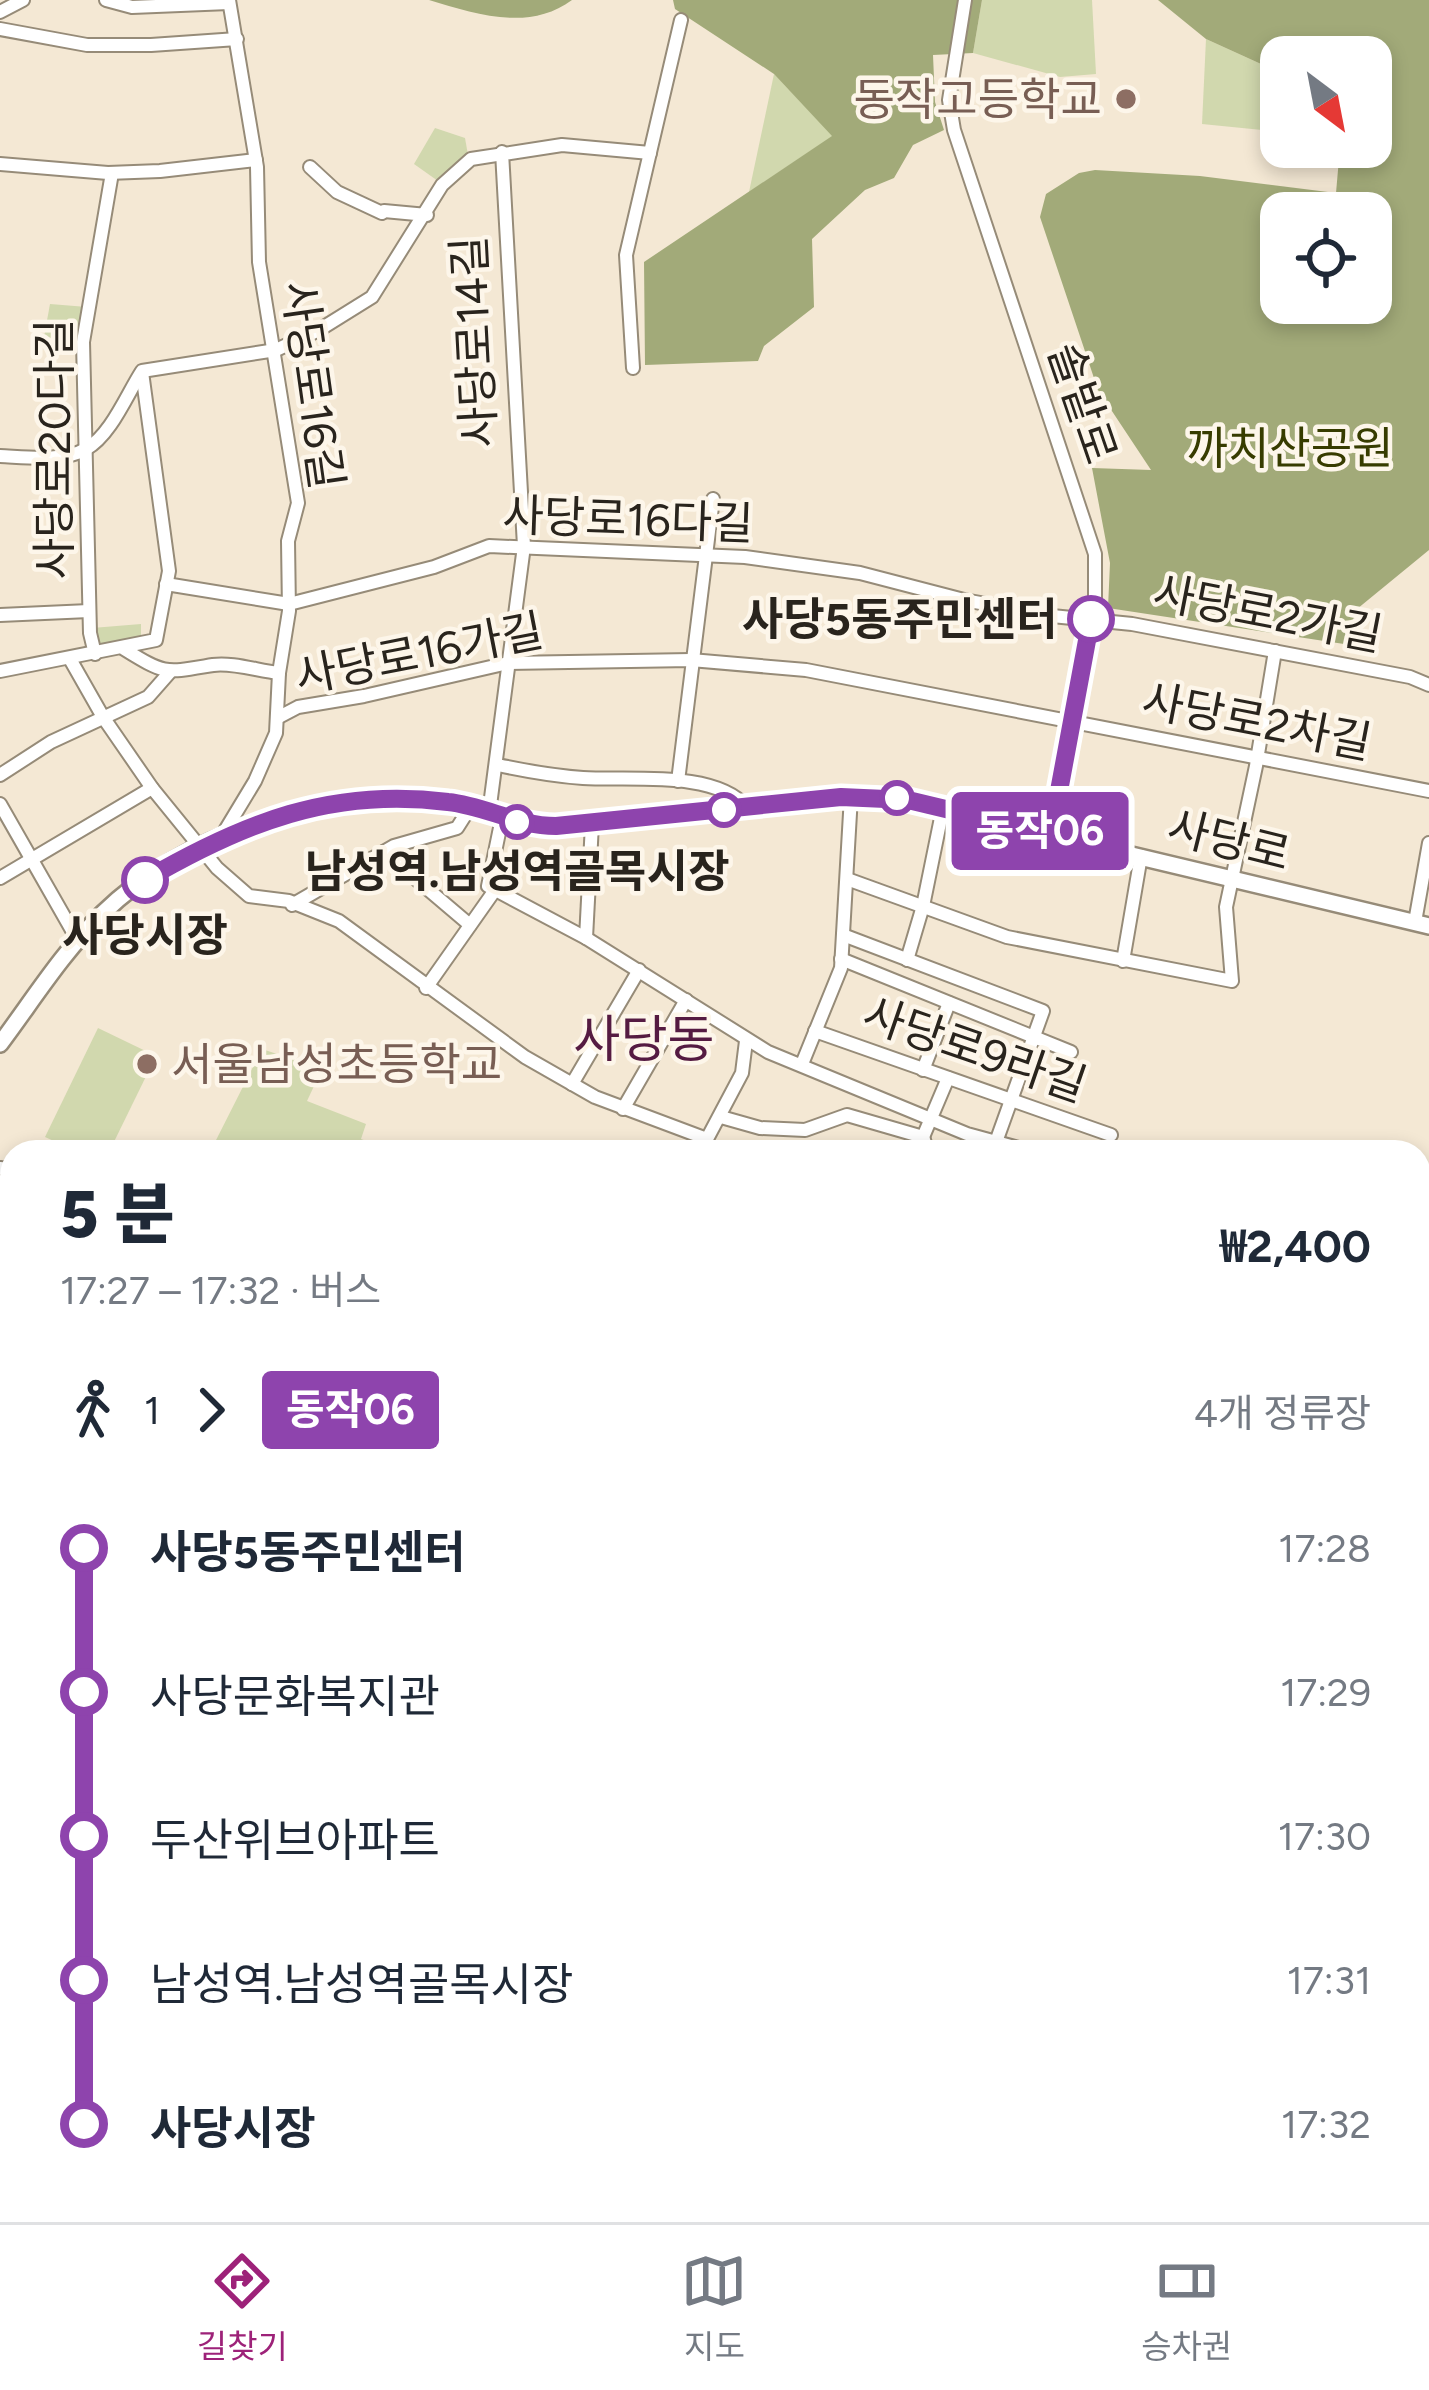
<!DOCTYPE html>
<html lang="ko">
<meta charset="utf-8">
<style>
:root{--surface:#fff;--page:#f6f6f7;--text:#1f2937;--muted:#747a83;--line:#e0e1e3;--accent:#9d2279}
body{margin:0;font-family:Figtree,"Noto Sans KR",sans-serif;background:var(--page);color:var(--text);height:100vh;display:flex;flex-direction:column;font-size:45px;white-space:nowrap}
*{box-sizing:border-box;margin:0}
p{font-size:39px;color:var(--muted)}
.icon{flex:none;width:66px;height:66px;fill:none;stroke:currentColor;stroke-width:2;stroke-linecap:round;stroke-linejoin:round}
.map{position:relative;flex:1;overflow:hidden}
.panel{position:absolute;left:0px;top:1140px;width:1431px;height:1083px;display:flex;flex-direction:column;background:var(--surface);border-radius:36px 36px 0 0;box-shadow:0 6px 18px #0003}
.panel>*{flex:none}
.badge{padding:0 24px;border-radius:9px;font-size:42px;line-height:78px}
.needle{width:78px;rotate:148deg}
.tools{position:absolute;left:1260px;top:36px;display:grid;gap:24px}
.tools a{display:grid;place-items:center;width:132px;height:132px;border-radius:24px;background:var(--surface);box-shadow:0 6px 18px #0003;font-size:60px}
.map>.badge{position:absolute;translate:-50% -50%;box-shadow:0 0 0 6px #fff}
.legs{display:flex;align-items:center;gap:18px;height:132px;padding:0 60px;font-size:39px}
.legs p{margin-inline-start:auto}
.overview{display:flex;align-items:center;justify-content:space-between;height:204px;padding:0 60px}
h1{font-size:66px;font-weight:800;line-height:90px}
ul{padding:0 60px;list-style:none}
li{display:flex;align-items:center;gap:42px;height:144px;font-size:45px}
li i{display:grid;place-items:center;width:18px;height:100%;margin:0 15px;background:currentColor}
li i::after{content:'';width:30px;height:30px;margin:-15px;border:9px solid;border-radius:50%;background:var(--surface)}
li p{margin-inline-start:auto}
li:first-child i{background:linear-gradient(#0000 50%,currentColor 0)}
li:last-child i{background:linear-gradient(currentColor 50%,#0000 0)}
.dock{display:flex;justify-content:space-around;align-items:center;height:168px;border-top:3px solid var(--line);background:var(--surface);font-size:33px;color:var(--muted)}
.dock a{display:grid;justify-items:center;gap:6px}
.dock .current{color:var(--accent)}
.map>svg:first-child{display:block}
</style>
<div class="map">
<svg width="1429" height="2222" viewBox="0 0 1429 2222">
<rect width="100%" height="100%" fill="#f4e8d4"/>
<g fill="#d1d8ae">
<polygon points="982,0 1092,0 1096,74 1060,77 973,53"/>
<polygon points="1206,39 1281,73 1281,132 1202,124"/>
<polygon points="774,74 833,136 749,192"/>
<polygon points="435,128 465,138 468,155 438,181 414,164"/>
<polygon points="50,304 87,307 81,341 44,337"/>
<polygon points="141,624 141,639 99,648 92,628"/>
<polygon points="98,1028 156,1056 109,1152 78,1152 45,1137"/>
<polygon points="262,1049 322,1069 307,1101 366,1124 361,1139 396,1152 210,1152"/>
</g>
<g fill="#a2aa79" fill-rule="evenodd">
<path d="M429,0H572C529,32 476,14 429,0Z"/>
<polygon points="673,0 982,0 973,53 933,55 935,102 944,130 913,145 894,178 865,190 812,239 814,307 764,346 758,361 645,365 644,262 832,136 774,74 675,9"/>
<path d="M1158,0H1429V550L1357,609L1344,644L1108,608L1110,563L1092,468L1151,470L1098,390L1040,217L1046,194L1079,173L1095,170L1200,176L1336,193L1340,147H1371V57H1281V73L1206,39ZM1281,213H1371V303H1281Z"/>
<polygon points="1429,1303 1429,1484 1419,1484 1419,1308"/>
<polygon points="1419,1774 1429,1776 1429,2222 1086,2222 1078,2211 1419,2211"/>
<polygon points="732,2211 916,2211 895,2222 738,2222"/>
</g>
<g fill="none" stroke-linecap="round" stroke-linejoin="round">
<defs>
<g id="minor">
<polyline points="106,0 132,7 229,3"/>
<polyline points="965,0 949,100 954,130 1095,554 1095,600 1051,834"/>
<polyline points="0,12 23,0"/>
<polyline points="0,29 87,45 151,45 237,39"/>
<polyline points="0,164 108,173 160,171 256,160"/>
<polyline points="310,167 337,192 382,213"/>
<polyline points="384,211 427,215"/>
<polyline points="633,368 626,255 681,20"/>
<path d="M0,456C25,457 64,462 86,449C111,435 127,394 142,371L276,350L319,330L372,297L442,185L471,159L562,145L650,153"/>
<polyline points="166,584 289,604 434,567 489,546 745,557 860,573 964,600 1052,616 1132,624 1410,677 1429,685"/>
<polyline points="0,615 89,611"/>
<path d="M124,649C166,675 165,673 213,665C232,662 259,671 279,673"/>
<polyline points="95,654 90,633 83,342 112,173"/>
<polyline points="70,659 103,717 152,788 217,868 249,896 289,901 339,921 525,1057 595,1097 707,1139 742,1073 746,1041"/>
<polyline points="0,671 156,640 169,571 142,372"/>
<polyline points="279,717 298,707 364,696 508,663 691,660 806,670 1429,791"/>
<path d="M498,765C526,771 554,776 583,778C629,781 715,770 746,807"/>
<polyline points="0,775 51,742 148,697 170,672"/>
<polyline points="678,781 713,499"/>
<polyline points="0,804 77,939"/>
<polyline points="489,813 524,546 502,152"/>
<polyline points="502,818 488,886 586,938 768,1052 967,1134 1033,1152"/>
<polyline points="220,839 255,781 276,733 279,673 289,611 288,541 298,503 259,262 257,167 229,0"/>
<polyline points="384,852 470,925"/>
<polyline points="0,878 152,788"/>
<polyline points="847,879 1007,937 1232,981 1226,907 1256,766 1275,651"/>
<polyline points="292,905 394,846 457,828 471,806"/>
<polyline points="1415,922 1429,843"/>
<polyline points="843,935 1043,1011 996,1142"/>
<polyline points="586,938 592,824"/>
<polyline points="841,959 1071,1052"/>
<polyline points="907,960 923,906 943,808"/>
<polyline points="1123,961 1141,856"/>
<polyline points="426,988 495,890"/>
<polyline points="815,1031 1111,1135"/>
<polyline points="802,1064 841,968 851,796"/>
<polyline points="923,1070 949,1003"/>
<polyline points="572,1084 639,970"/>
<polyline points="623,1109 686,1000"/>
<polyline points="721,1117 760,1128 805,1130 847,1115 923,1137 928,1152"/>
<polyline points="923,1137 948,1078"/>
<polyline points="0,1168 12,1170"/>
<polyline points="0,1242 12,1195"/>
<polyline points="0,1346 12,1346"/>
<polyline points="0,1418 12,1420"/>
<polyline points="0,1436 12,1508"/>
<polyline points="1419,1496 1429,1496"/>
<polyline points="0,1534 12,1520"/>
<polyline points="0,1563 9,1607"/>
<polyline points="1419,1653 1429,1657"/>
<polyline points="1419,1736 1426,1710 1429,1710"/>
<polyline points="1419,1768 1429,1770"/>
<polyline points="0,1808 12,1813"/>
<polyline points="0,1820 12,1822"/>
<polyline points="0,1904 12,1899"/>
<polyline points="0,1977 12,2000"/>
<polyline points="0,2057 12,2053"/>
<polyline points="0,2192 12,2191"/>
<polyline points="101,2211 105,2222"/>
<polyline points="429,2211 430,2222"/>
<polyline points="713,2211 718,2222"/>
<polyline points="271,2222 314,2222"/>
</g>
<path id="major" d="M0,1044C33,1000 62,953 102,914C186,832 316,794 431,800C475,803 512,826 556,826L841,797L884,796L1429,926"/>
</defs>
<use href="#minor" stroke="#968b78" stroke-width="16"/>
<use href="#major" stroke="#968b78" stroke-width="20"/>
<use href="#minor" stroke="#fff" stroke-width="12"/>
<use href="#major" stroke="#fff" stroke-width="15"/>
</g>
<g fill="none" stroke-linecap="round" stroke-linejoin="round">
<defs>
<path id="line-1" d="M145,880C243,823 332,787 448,802C486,806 517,826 556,826L841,797L908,800L1051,834L1091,619"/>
</defs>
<use href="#line-1" stroke="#fff" stroke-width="27"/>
<use href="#line-1" stroke="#8e44ad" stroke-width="18"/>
</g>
<g fill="#8d6e63" stroke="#fdf6ea" stroke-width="4.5">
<circle cx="1126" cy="99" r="12"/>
<circle cx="147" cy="1064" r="12"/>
</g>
<g fill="#fff" stroke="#8e44ad" stroke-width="6">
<circle cx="1091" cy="619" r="21"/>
<circle cx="897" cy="798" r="15"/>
<circle cx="724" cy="810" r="15"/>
<circle cx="517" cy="822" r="15"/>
<circle cx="145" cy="880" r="21"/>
</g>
<g text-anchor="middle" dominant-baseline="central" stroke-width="9" stroke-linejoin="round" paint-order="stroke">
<g font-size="45" fill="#785e54" stroke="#fdf6ea" text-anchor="end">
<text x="1102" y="99">동작고등학교</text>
<text x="171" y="1064" text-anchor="start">서울남성초등학교</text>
</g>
<g font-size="45" fill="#29241d" stroke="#fdf6ea">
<text transform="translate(474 342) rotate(-93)">사당로14길</text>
<text transform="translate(313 385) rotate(82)">사당로16길</text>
<text transform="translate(1083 403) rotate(71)">솔밭로</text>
<text transform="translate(54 449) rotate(-90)">사당로20다길</text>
<text transform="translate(628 519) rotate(2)">사당로16다길</text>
<text transform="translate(1268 613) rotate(11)">사당로2가길</text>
<text transform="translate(419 653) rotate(-11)">사당로16가길</text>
<text transform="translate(1257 721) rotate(11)">사당로2차길</text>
<text transform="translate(1229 840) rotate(14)">사당로</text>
<text transform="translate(975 1049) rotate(19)">사당로9라길</text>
</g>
<g font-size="45" fill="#373c00" stroke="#fdf6ea">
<text x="1290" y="448">까치산공원</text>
</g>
<g font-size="45" font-weight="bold" fill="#29241d" stroke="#fdf6ea">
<text x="1058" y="619" text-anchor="end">사당5동주민센터</text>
<text x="517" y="871">남성역.남성역골목시장</text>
<text x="145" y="935">사당시장</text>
</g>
<g font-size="51" fill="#551b42" stroke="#fdf6ea">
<text x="644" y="1039">사당동</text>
</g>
</g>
</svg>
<div class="tools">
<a><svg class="needle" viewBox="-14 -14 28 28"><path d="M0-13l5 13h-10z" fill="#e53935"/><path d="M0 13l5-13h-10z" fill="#747a83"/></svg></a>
<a><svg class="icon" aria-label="locate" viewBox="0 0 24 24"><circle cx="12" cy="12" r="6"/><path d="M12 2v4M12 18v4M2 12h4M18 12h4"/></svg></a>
</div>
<b class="badge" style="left:1040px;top:831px;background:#8e44ad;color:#fff">동작06</b>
<section class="panel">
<div class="overview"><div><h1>5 분</h1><p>17:27 – 17:32 · 버스</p></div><b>₩2,400</b></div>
<div class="legs"><svg class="icon" aria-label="walk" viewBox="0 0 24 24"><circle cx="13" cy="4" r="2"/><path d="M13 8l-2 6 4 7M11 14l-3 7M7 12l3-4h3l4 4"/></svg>1<svg class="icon" aria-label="forward" viewBox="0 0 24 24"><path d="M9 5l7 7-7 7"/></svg><b class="badge" style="background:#8e44ad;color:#fff">동작06</b><p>4개 정류장</p></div>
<ul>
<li><i style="color:#8e44ad"></i><b>사당5동주민센터</b><p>17:28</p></li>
<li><i style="color:#8e44ad"></i><span>사당문화복지관</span><p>17:29</p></li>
<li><i style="color:#8e44ad"></i><span>두산위브아파트</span><p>17:30</p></li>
<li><i style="color:#8e44ad"></i><span>남성역.남성역골목시장</span><p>17:31</p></li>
<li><i style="color:#8e44ad"></i><b>사당시장</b><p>17:32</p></li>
</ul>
</section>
</div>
<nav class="dock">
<a class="current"><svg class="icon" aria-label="directions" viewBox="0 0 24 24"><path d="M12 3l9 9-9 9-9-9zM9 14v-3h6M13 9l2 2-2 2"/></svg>길찾기</a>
<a><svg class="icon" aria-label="map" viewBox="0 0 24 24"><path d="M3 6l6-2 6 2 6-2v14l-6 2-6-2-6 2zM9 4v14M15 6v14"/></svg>지도</a>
<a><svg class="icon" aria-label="tickets" viewBox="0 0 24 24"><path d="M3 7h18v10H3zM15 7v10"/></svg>승차권</a>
</nav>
